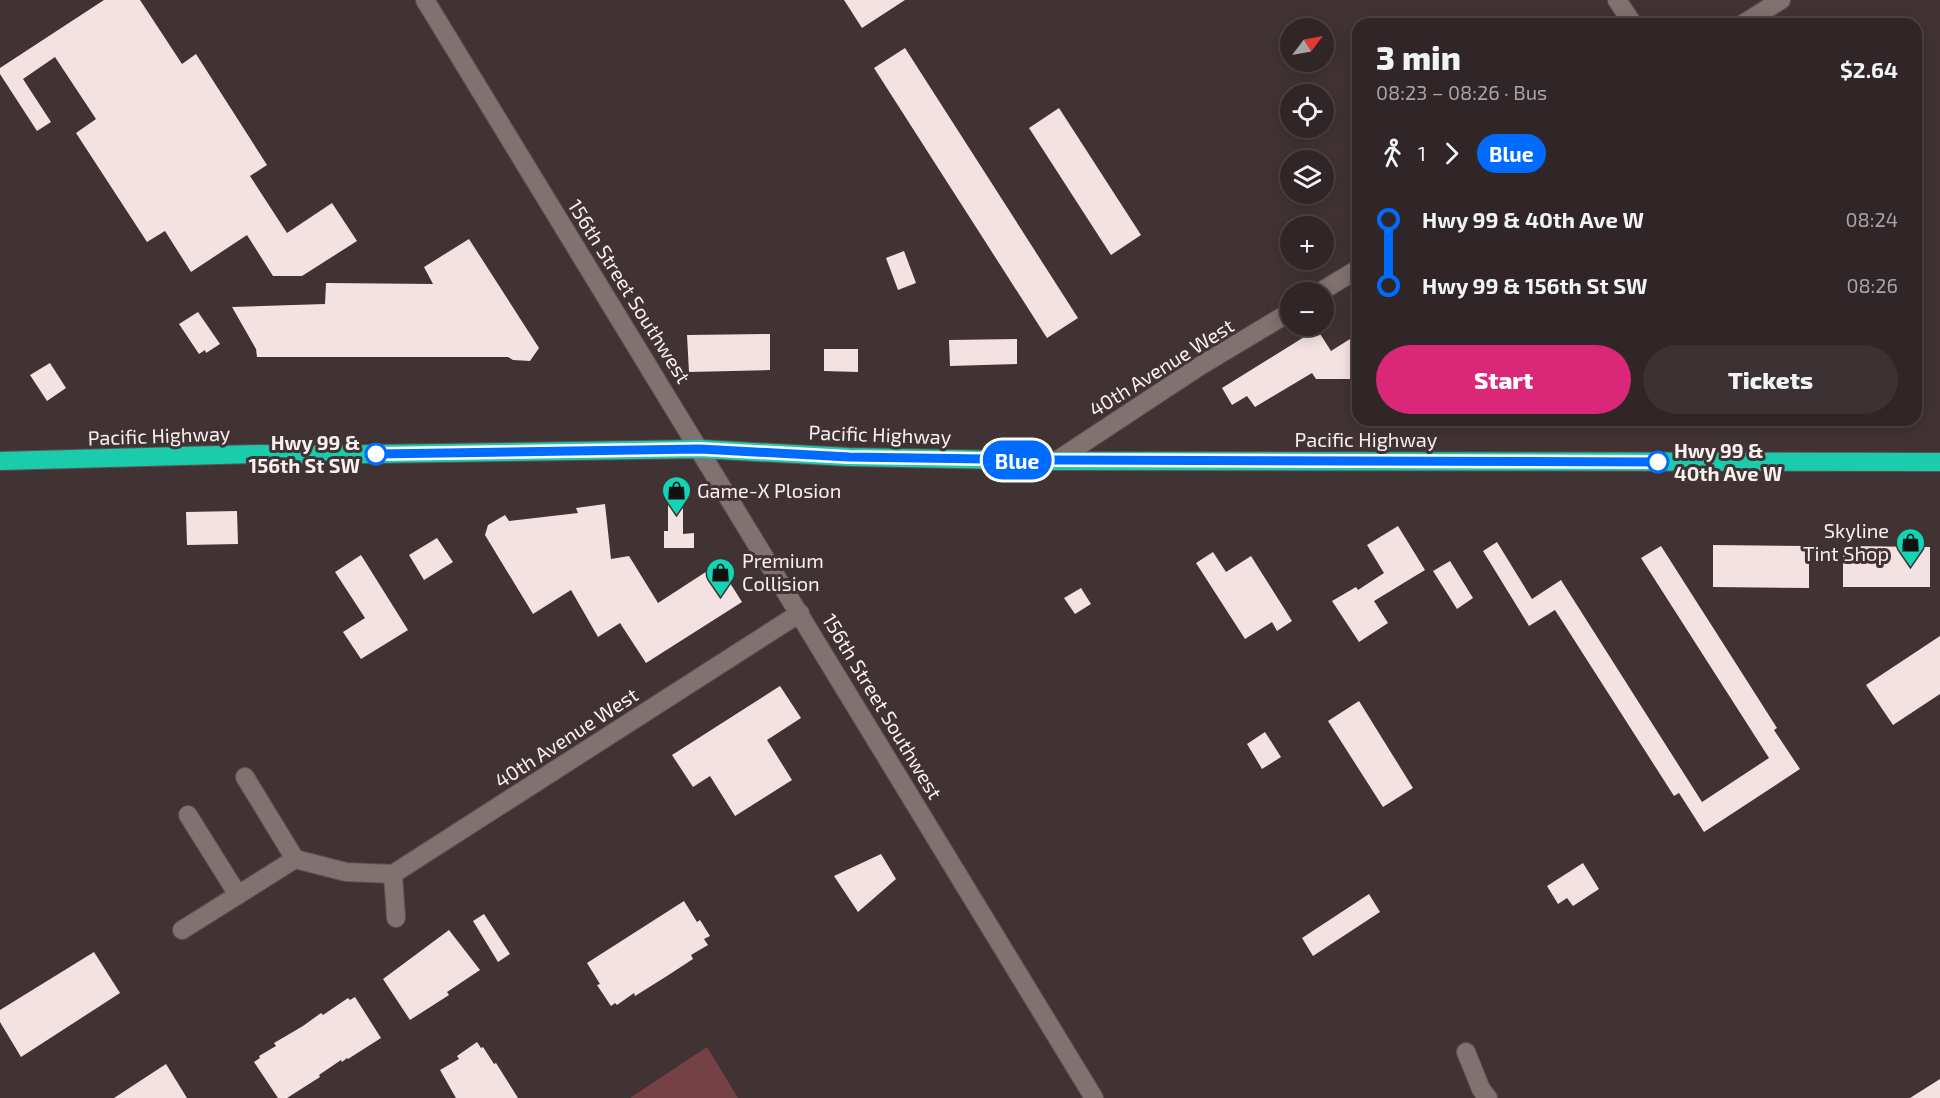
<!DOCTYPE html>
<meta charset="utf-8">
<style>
:root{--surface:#312627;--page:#3d3233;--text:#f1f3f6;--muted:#a8a5a7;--line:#4c4344;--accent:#db2777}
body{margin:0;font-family:"Exo 2",sans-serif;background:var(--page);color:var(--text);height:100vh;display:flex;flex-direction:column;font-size:22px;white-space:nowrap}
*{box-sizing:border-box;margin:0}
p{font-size:20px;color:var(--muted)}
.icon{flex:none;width:33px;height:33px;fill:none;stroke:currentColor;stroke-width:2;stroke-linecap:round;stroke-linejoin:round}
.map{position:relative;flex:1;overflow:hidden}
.side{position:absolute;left:1352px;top:18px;width:570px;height:408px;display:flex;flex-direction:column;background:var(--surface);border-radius:18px;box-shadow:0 3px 15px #0003,0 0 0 2px var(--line)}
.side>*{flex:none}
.badge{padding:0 12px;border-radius:20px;font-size:21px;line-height:39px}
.needle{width:39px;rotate:58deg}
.fabs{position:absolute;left:1280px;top:18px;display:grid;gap:12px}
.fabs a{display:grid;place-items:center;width:54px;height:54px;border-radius:50%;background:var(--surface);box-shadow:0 3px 15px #0003,0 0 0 2px var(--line);font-size:30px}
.map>.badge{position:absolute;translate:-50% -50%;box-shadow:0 0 0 3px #fff}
.legs{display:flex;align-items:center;gap:9px;height:66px;padding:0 24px;font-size:20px}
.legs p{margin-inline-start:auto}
.headline{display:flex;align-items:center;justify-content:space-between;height:102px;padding:0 24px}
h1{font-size:33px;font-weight:800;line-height:45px}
.action{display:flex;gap:12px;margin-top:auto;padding:12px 24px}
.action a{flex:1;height:69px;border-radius:36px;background:var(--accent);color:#fff;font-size:24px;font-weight:800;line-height:69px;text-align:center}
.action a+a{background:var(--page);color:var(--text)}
ul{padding:0 24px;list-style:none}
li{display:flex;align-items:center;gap:21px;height:66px;font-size:22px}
li i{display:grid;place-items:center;width:9px;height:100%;margin:0 8px;background:currentColor}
li i::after{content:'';width:15px;height:15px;margin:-8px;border:4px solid;border-radius:50%;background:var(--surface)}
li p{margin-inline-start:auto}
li:first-child i{background:linear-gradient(#0000 50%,currentColor 0)}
li:last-child i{background:linear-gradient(currentColor 50%,#0000 0)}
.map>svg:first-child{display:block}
</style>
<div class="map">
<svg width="1940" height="1098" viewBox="0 0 1940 1098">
<rect width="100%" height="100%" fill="#413334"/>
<polygon fill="#754144" points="707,1047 738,1098 630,1098"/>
<g fill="#f4e2e2">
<polygon points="104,0 140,0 182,64 196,54 267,165 250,176 287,233 332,203 357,241 302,276 273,276 247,235 191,272 165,231 147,242 76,133 96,119 55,57 23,79 51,122 37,131 0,74 0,68"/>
<polygon points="844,0 905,0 862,28"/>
<polygon points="905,48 1078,318 1047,338 874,68"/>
<polygon points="1059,108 1141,235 1111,255 1029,128"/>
<polygon points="469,239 539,348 530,361 513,360 508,357 257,357 256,349 232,307 325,304 326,283 433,284 424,267"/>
<polygon points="904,251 916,283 898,290 886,258"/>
<polygon points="198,312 220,344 206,353 205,350 199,354 179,324"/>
<polygon points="1317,329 1331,351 1358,334 1358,379 1316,379 1312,373 1255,407 1247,396 1232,405 1222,388"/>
<polygon points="770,334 770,370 689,372 687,335"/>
<polygon points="1017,339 1017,364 950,366 949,340"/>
<polygon points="824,349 858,349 858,372 824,371"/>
<polygon points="50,363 66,388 47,401 30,375"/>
<polygon points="668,499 683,499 683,534 694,533 694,548 664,548 664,531 668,531"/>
<polygon points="605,504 611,559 629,556 658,603 718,564 742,602 646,663 620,623 598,637 571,590 533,614 485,535 488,525 505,515 509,521 578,513 576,508"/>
<polygon points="237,511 238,544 187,545 186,512"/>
<polygon points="1398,526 1425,570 1374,601 1388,623 1359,642 1332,601 1356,587 1358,590 1384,573 1367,545"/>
<polygon points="437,538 453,562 424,580 409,555"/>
<polygon points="1497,542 1532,599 1561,580 1702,802 1769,758 1641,558 1661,546 1777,728 1774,730 1800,769 1704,832 1679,793 1674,796 1555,610 1529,626 1483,551"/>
<polygon points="1713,545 1809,546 1809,588 1713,587"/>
<polygon points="1843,546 1930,547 1930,587 1843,587"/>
<polygon points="1213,552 1226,572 1251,556 1292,621 1277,631 1272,622 1245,639 1196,563"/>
<polygon points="361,555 408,630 361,659 343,632 365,618 335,572"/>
<polygon points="1450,561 1473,598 1457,609 1433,571"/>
<polygon points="1081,588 1091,604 1075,614 1064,598"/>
<polygon points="1940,636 1940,694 1893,725 1866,685"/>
<polygon points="780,686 801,718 767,740 792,780 735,816 710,776 693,787 672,755"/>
<polygon points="1359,701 1413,788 1383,807 1328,721"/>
<polygon points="1265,732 1281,757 1262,769 1247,744"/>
<polygon points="881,854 896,879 858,912 834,876"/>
<polygon points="1583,863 1599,889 1573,906 1567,898 1558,904 1547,886"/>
<polygon points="1369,894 1380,912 1313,956 1302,938"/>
<polygon points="684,901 697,922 700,920 710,936 704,939 708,945 691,955 693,959 667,976 635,996 634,993 617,1005 615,1003 611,1006 597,985 600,984 587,963"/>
<polygon points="484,914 510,954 498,962 473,921"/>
<polygon points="449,930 480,970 447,992 449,995 410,1020 383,979"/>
<polygon points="94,952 120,993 21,1057 0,1022 0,1010"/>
<polygon points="355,997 381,1038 348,1059 347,1058 342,1062 341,1060 319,1075 320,1077 287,1098 278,1098 254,1062 260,1058 259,1056 276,1046 274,1043 303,1026 321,1013 323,1015 348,998 350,1000"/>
<polygon points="477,1042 481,1048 483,1047 494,1064 496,1063 518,1098 456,1098 440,1070 459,1059 457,1056"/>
<polygon points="166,1064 187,1098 114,1098"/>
<polygon points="1940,1079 1940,1098 1910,1098"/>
</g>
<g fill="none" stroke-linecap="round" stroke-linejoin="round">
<defs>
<g id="minor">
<polyline points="425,0 1094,1098"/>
<polyline points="1617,0 1633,24"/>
<polyline points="1743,24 1781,0"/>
<polyline points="1320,292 1358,269"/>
<polyline points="1056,461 1200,366 1290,312"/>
<polyline points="245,777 295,859"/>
<polyline points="188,815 238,895"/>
<polyline points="396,918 393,874 800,613"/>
<polyline points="182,930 295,859 346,872 393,874"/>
<polyline points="1466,1052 1481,1089 1488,1098"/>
</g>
<polyline id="highway" points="0,461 260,454 304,455 701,449 849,457 1056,461 1940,462"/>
</defs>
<use href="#minor" stroke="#5e5252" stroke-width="20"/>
<use href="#highway" stroke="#5e5252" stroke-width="20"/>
<use href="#minor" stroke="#817171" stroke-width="18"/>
<use href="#highway" stroke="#1acbac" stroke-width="18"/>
</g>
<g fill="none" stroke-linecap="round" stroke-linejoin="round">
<defs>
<polyline id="line-1" points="376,454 700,449 849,457 1056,460 1658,462"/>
</defs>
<use href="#line-1" stroke="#fff" stroke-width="14"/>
<use href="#line-1" stroke="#006cff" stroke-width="9"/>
</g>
<defs>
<symbol id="shop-pin" viewBox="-11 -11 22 30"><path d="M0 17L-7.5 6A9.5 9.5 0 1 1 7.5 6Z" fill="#11d5b4" stroke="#413334"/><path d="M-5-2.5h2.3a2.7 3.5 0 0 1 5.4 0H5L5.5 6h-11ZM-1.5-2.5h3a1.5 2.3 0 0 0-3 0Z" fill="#111"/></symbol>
</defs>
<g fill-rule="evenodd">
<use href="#shop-pin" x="660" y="474" width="33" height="45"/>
<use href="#shop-pin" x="1894" y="526" width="33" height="45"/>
<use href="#shop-pin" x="704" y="556" width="33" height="45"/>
</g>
<g fill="#fff" stroke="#006cff" stroke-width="3">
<circle cx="376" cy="454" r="10"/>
<circle cx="1658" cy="462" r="10"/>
</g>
<g text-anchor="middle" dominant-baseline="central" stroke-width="6" stroke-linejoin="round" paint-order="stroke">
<g font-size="20" fill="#f9f0f0" stroke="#413334">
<text transform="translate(630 291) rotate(58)">156th Street Southwest</text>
<text transform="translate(1161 367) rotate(-32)">40th Avenue West</text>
<text transform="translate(880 434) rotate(2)">Pacific Highway</text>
<text transform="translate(159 435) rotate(-2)">Pacific Highway</text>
<text x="1366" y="439">Pacific Highway</text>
<text transform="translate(883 706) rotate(59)">156th Street Southwest</text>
<text transform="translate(566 737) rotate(-33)">40th Avenue West</text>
</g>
<g font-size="20" font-weight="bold" fill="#f9f0f0" stroke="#413334" text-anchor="end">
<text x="360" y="442">Hwy 99 &amp;<tspan x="360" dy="23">156th St SW</tspan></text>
<text x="1674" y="450" text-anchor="start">Hwy 99 &amp;<tspan x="1674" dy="23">40th Ave W</tspan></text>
</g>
<g font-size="20" fill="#f9f0f0" stroke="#413334" text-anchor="start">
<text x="697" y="490">Game-X Plosion</text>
<text x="1889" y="530" text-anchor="end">Skyline<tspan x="1889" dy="23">Tint Shop</tspan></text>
<text x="742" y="560">Premium<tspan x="742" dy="23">Collision</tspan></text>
</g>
</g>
</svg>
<div class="fabs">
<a><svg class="needle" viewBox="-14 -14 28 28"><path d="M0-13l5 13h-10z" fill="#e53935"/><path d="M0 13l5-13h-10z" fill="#a8a5a7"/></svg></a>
<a><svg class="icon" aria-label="locate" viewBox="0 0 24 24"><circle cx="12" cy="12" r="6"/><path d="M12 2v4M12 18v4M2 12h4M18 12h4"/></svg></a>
<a><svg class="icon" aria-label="layers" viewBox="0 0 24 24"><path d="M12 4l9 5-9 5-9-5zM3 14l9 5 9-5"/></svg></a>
<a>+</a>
<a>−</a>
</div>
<b class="badge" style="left:1017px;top:460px;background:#006cff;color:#fff">Blue</b>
<section class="side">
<div class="headline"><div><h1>3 min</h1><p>08:23 – 08:26 · Bus</p></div><b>$2.64</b></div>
<div class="legs"><svg class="icon" aria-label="walk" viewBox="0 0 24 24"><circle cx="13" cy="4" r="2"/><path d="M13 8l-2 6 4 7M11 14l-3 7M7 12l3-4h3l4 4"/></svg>1<svg class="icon" aria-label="forward" viewBox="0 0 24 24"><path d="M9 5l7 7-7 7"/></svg><b class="badge" style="background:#006cff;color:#fff">Blue</b></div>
<ul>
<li><i style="color:#006cff"></i><b>Hwy 99 &amp; 40th Ave W</b><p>08:24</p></li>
<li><i style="color:#006cff"></i><b>Hwy 99 &amp; 156th St SW</b><p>08:26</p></li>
</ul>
<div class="action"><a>Start</a><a>Tickets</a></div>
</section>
</div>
